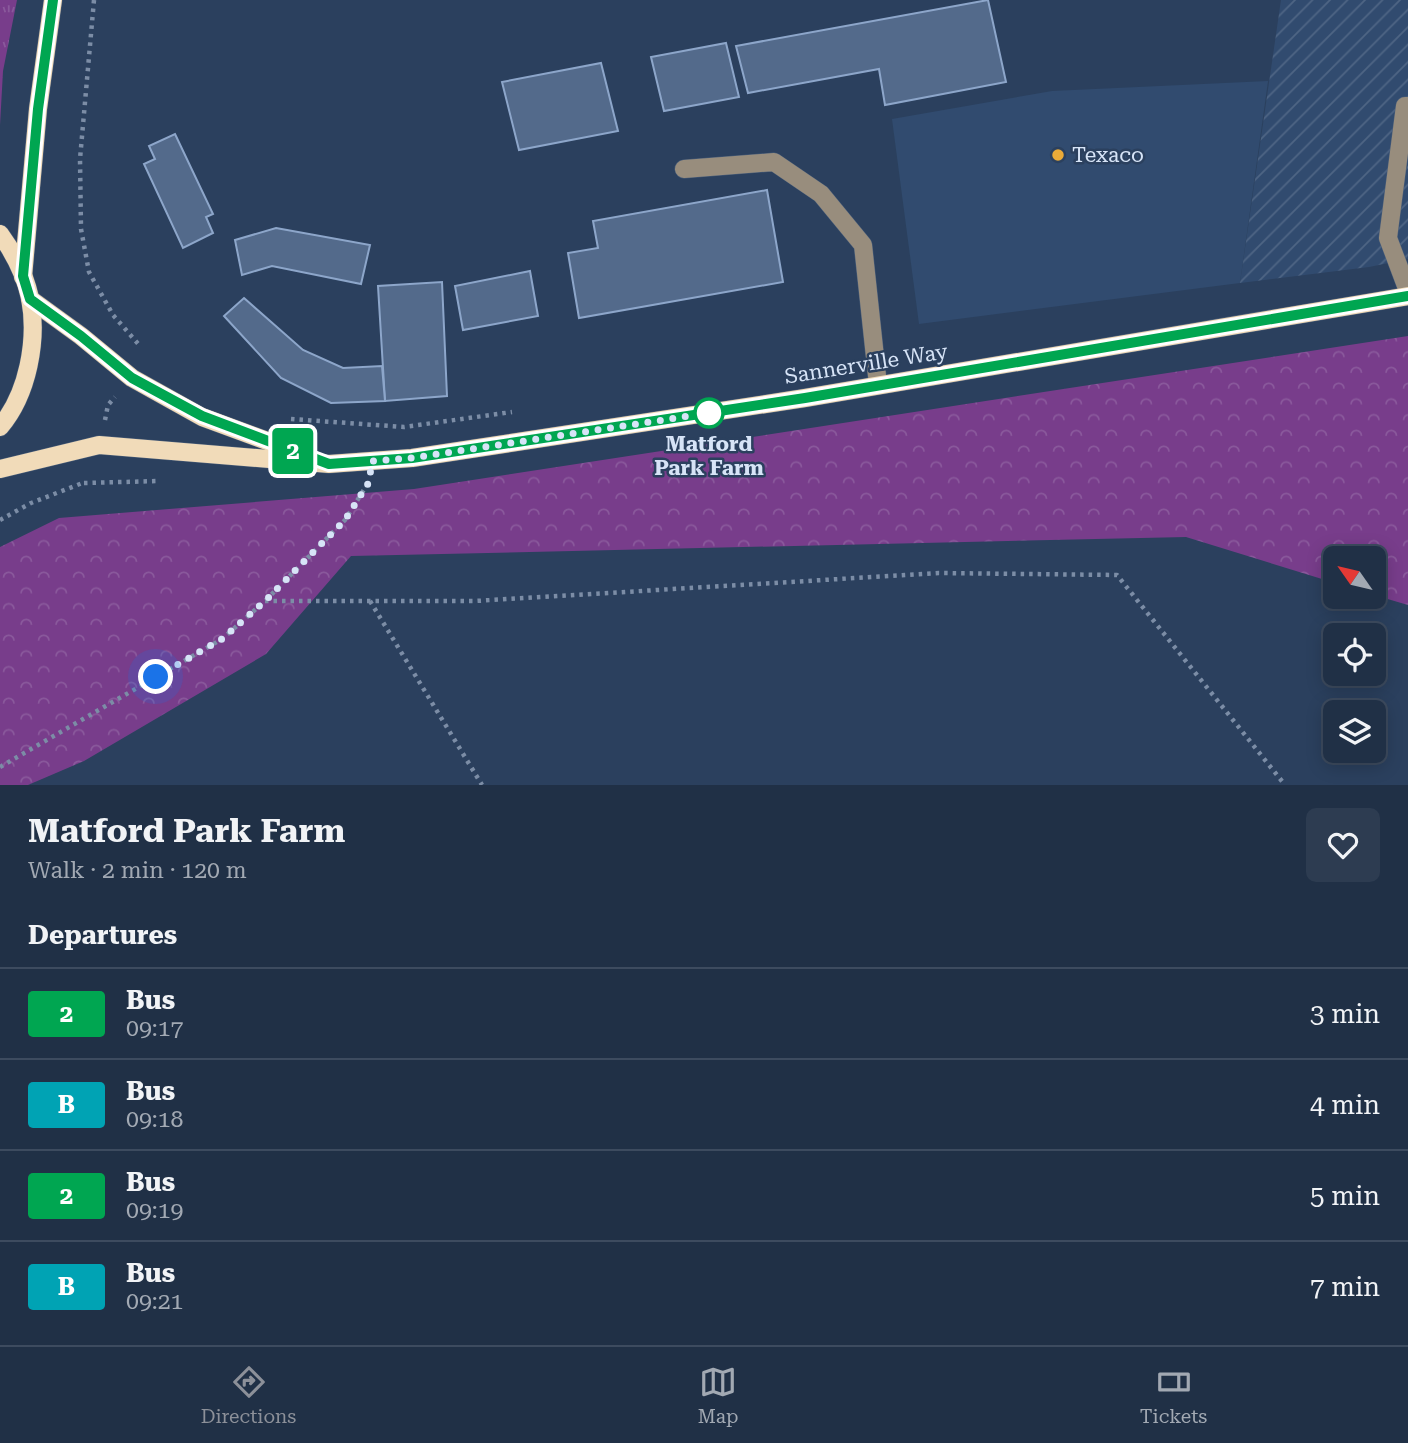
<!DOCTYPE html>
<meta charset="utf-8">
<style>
:root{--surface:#203046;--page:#2d3c51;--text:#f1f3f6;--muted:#a2a9b3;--line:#3d4b5f;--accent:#8c9099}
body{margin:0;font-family:"Roboto Serif",serif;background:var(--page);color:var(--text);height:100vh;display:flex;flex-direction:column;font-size:26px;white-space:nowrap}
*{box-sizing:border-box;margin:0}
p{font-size:23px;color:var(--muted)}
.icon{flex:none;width:38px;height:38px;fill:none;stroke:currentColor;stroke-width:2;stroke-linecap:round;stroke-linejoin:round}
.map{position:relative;height:785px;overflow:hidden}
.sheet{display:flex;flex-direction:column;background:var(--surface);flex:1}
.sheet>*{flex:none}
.badge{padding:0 14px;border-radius:5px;font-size:24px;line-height:46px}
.needle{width:46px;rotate:304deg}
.controls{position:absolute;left:1323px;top:546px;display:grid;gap:14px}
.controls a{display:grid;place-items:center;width:63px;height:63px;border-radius:10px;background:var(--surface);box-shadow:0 4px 18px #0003,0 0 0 2px var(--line);font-size:35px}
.you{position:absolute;width:35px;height:35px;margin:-18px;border:5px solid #fff;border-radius:50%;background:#1a73e8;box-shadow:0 0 0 10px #1a73e833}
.map>.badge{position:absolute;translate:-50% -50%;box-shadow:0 0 0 4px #fff}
h2{padding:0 28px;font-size:26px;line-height:63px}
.round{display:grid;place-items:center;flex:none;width:74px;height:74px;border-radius:10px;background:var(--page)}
.headline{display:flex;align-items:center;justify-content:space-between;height:119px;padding:0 28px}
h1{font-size:33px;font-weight:700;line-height:52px}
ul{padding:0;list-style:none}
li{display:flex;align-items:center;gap:21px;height:91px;padding:0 28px;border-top:2px solid var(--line)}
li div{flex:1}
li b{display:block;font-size:26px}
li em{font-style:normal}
li .badge{min-width:77px;font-weight:700;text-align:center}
.dock{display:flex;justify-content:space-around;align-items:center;height:98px;border-top:2px solid var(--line);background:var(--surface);font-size:19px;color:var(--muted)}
.dock a{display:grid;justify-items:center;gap:4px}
.dock .on{color:var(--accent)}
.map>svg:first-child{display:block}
</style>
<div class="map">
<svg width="1408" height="785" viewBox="0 0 1408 785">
<defs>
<pattern id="industrial-furrows" width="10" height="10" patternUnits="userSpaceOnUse" patternTransform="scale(1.75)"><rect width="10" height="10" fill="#314b6f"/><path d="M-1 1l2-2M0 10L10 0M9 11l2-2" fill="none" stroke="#4e6584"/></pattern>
<pattern id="grass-tufts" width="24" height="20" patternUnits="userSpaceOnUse" patternTransform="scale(1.75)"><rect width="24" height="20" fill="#783d8b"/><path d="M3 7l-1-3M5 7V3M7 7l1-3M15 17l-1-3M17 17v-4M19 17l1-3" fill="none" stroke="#8a599c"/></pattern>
<pattern id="forest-crowns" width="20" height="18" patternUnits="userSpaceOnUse" patternTransform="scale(1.75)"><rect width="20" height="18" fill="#783d8b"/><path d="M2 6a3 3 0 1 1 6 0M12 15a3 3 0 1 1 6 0" fill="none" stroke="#8a599c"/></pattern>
</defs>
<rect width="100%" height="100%" fill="#2b405e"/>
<polygon fill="#314b6f" points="1268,81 1240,283 919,324 892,119 1052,91"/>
<polygon fill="url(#industrial-furrows)" points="1281,0 1408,0 1408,259 1369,267 1240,283"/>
<polygon fill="url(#grass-tufts)" points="0,0 17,0 3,71 0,125"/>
<polygon fill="url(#forest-crowns)" points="1408,336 1408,605 1374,595 1374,558 1335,558 1335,583 1186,537 351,556 266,654 84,761 28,785 0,785 0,547 59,518 414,489"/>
<g fill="#536a8b" stroke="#8da6ca" stroke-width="2">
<polygon points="988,0 1006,82 885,105 879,69 748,93 736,46"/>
<polygon points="726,43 739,97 664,111 651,57"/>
<polygon points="601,63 618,131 519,150 502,82"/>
<polygon points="175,134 213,214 206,217 213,233 183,248 144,164 155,159 149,146"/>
<polygon points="767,190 783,282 579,318 568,253 598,248 593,221"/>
<polygon points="276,228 370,245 361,284 272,266 242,275 235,240"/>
<polygon points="530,271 538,316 463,330 455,286"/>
<polygon points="442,282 447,396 385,401 378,286"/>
<polygon points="244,298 303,350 343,368 382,366 385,401 331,403 281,378 224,316"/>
</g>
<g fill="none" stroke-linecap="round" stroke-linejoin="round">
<defs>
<g id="minor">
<polyline points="1408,106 1405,106 1388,238 1408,291"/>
<polyline points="684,169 774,162 821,194 863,245 878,385"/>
</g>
<g id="major">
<path d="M0,234C14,253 25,275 30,298C38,340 28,394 0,427"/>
<polyline points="23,277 38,109 53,0"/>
<polyline points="30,299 81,336 132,378 202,417 308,456"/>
<polyline points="0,469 99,445 329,464 412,458 805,398 1408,296"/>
</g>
</defs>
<use href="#minor" stroke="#4a5e7a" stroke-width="19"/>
<use href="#major" stroke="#4a5e7a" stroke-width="19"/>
<g stroke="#7c8da6" stroke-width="4.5" stroke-dasharray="3.5 5" stroke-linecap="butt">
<polyline points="94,0 80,159 81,229 89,272 113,315 140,346"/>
<polyline points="291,419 404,427 512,412"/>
<polyline points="105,420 108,405 115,397"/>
<polyline points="84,483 160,481"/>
<polyline points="0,520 31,503 85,482"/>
<polyline points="265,601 475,601 939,573 1117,575 1285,785"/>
<polyline points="370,601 482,785"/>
<polyline points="0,767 222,639 265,601 345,520 365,488"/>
</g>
<use href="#minor" stroke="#988d7d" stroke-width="18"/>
<use href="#major" stroke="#f1dbb9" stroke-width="18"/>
</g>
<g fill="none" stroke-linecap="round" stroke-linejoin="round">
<defs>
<polyline id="line" points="53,0 38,109 23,276 30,299 81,336 132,378 202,416 329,464 412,458 805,398 1408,296"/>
</defs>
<use href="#line" stroke="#fff" stroke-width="16"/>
<use href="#line" stroke="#00a651" stroke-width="10"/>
<polyline stroke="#d7e4f7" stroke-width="7" stroke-dasharray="0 12.6" points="156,677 222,639 265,601 345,520 369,482 372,461 412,458 709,413"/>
</g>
<circle fill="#eaaa38" stroke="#2b405e" stroke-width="2.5" cx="1058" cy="155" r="7"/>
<circle fill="#fff" stroke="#00a651" stroke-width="3.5" cx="709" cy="413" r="14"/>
<g text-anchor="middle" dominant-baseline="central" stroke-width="5" stroke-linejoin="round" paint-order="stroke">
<g font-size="21" fill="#d7e4f7" stroke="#2b405e" text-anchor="start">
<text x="1072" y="155">Texaco</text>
</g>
<g font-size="21" fill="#d7e4f7" stroke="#2b405e">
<text transform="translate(866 364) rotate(-9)">Sannerville Way</text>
</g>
<g font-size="21" font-weight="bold" fill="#d7e4f7" stroke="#2b405e">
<text x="709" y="444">Matford<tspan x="709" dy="24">Park Farm</tspan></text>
</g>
</g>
</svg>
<div class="controls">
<a><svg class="needle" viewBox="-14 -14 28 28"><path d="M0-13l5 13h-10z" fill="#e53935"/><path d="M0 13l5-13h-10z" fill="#a2a9b3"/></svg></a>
<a><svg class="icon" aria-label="locate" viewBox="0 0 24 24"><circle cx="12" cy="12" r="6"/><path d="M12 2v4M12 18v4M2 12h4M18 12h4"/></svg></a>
<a><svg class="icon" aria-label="layers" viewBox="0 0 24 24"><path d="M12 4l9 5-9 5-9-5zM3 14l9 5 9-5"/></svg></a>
</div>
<div class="you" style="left:156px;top:677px"></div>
<b class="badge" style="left:293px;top:451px;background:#00a651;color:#fff">2</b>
</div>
<section class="sheet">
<div class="headline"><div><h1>Matford Park Farm</h1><p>Walk · 2 min · 120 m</p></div><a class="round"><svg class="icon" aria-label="heart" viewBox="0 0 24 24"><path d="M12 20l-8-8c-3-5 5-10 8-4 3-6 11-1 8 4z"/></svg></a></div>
<h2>Departures</h2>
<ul>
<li><span class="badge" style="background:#00a651;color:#fff">2</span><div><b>Bus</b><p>09:17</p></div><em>3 min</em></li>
<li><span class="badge" style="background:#00a3b4;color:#fff">B</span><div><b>Bus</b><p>09:18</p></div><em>4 min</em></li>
<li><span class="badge" style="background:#00a651;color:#fff">2</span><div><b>Bus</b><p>09:19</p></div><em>5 min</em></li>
<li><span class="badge" style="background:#00a3b4;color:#fff">B</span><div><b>Bus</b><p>09:21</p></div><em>7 min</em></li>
</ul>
</section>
<nav class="dock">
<a class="on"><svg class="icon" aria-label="directions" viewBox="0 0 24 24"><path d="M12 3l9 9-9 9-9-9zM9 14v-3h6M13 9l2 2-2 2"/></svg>Directions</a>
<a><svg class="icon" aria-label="map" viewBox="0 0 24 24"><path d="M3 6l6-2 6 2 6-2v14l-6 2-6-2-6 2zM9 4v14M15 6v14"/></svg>Map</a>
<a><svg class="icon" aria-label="tickets" viewBox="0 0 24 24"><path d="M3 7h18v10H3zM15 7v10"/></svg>Tickets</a>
</nav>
